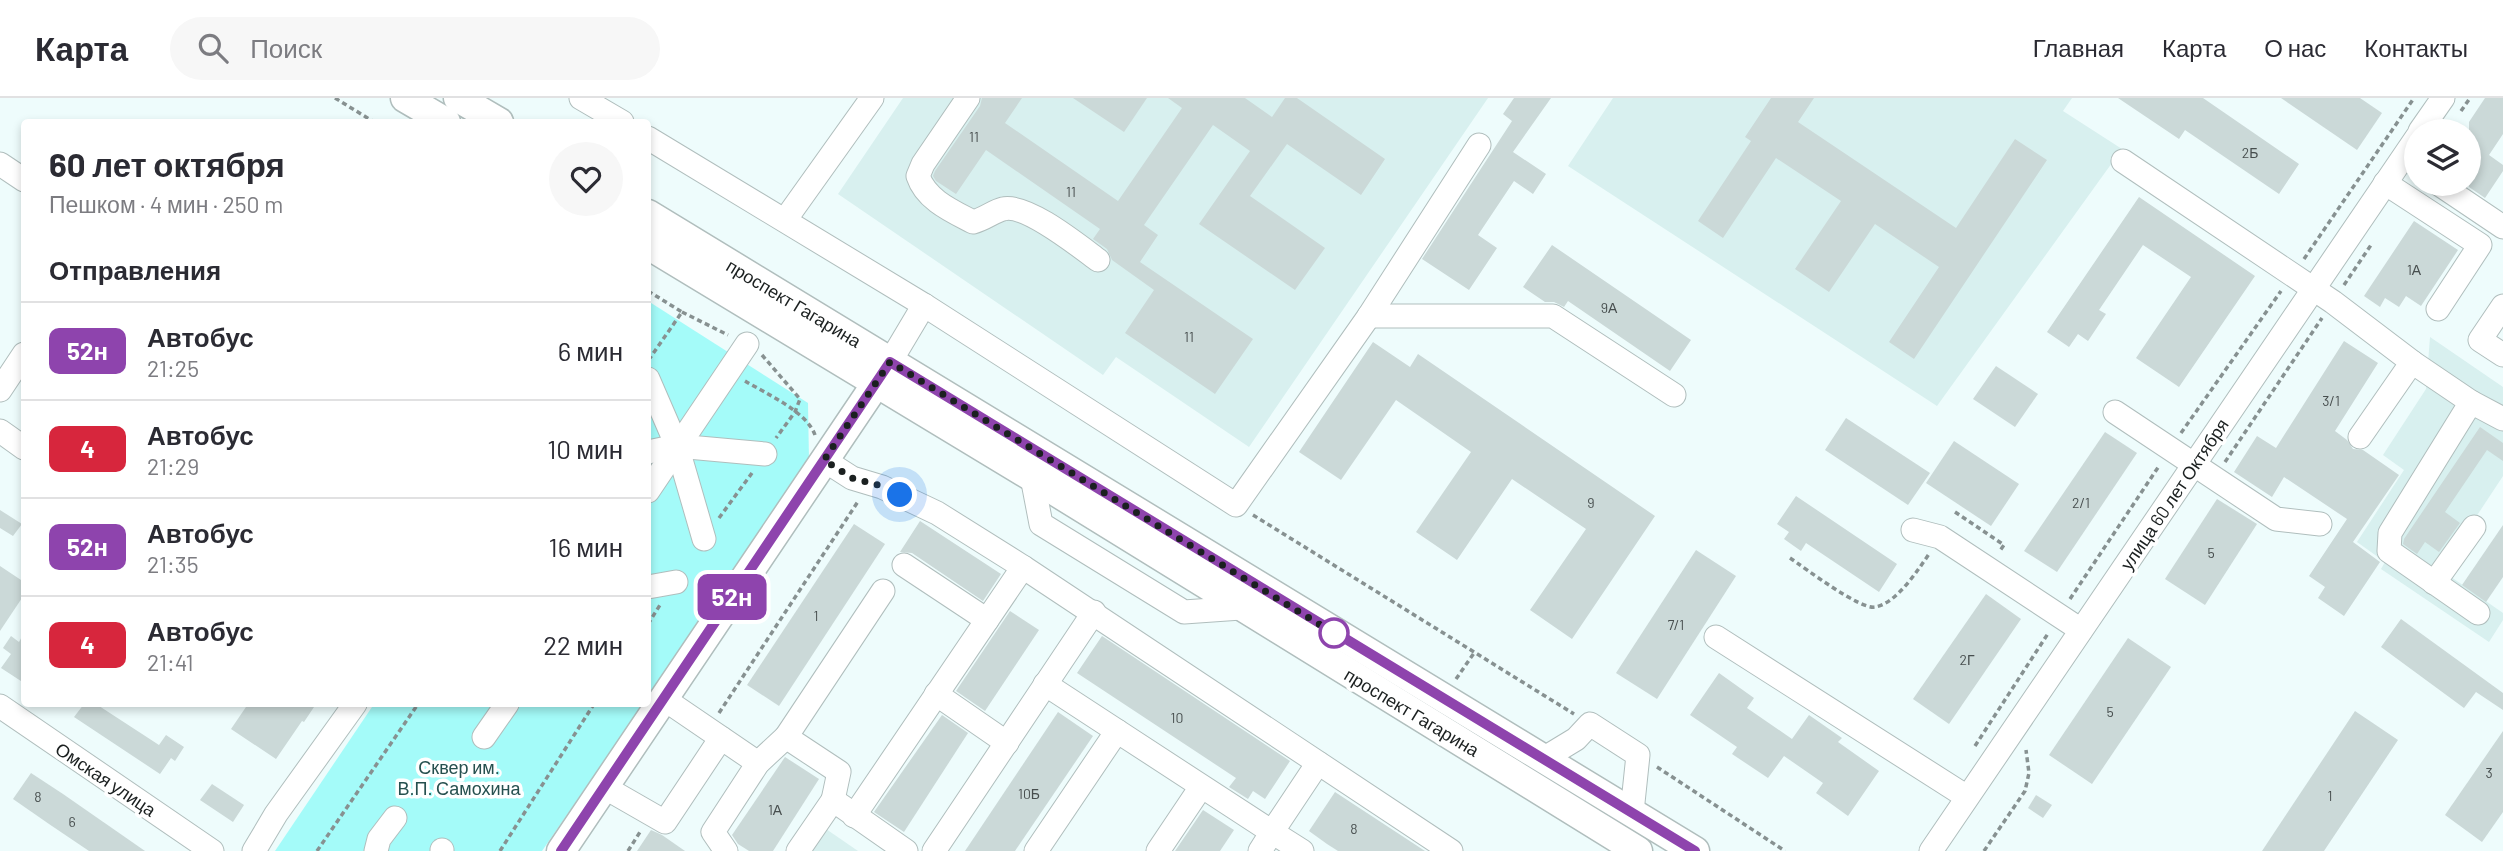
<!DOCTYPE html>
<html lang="ru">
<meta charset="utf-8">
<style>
:root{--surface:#fff;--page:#f7f7f7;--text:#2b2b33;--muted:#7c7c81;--line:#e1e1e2}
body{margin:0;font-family:Barlow,sans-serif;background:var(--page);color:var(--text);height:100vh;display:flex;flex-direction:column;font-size:26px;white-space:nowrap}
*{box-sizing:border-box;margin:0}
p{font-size:23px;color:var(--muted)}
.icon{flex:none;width:38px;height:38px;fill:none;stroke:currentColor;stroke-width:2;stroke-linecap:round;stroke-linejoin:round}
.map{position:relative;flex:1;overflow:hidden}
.drawer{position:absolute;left:21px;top:21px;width:630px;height:588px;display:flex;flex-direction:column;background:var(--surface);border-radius:7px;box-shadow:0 4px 10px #0003}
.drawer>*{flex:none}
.badge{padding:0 14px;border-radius:10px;font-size:24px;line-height:46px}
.fabs{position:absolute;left:2404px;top:21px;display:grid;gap:14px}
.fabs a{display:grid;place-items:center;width:77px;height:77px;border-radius:50%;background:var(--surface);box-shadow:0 4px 10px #0003;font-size:35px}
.you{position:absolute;width:35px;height:35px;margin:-18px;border:5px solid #fff;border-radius:50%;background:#1a73e8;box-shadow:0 0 0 10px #1a73e833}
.map>.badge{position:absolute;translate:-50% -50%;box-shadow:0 0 0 4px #fff}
h2{padding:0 28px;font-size:26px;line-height:63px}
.round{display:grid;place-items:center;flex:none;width:74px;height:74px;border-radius:37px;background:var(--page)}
.summary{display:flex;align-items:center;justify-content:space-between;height:119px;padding:0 28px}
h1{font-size:33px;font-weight:700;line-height:52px}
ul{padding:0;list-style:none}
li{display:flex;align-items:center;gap:21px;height:98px;padding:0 28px;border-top:2px solid var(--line)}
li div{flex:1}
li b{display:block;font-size:26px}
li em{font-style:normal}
li .badge{min-width:77px;font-weight:700;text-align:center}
header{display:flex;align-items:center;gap:42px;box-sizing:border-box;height:98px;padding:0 35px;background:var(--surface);border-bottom:2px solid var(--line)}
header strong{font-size:33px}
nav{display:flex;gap:38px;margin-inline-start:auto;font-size:24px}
.search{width:490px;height:63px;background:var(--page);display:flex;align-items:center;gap:18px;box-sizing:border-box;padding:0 24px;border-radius:38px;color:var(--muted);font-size:26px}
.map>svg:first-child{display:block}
</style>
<header>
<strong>Карта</strong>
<div class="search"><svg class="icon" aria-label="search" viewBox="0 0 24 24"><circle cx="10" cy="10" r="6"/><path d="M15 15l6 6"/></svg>Поиск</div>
<nav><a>Главная</a><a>Карта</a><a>О нас</a><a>Контакты</a></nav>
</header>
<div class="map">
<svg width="2503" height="753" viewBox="0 0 2503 753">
<rect width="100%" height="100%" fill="#eefcfc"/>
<g fill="#d8f0ef">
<polygon points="903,0 1488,0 1249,349 1116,259 1103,277 838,96"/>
<polygon points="1613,0 2072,0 2063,13 2122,51 1937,308 1568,68"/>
<polygon points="2430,239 2503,289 2503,378 2441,472 2503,515 2503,522 2489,544 2381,471 2385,464 2357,444 2404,372 2383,357 2426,291"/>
<polygon points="826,731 858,753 811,753"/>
</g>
<g fill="#a4fbf9">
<polygon points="648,203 808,305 809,363 648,599"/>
<polygon points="374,606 643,606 542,753 275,753"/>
</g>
<g fill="#cbd9d8">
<polygon points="982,0 1022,0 1005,25 1118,103 1182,10 1168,0 1245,0 1272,19 1285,0 1297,0 1385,61 1361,97 1287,46 1250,98 1325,150 1295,192 1199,126 1250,53 1213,27 1144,127 1158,137 1140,164 1253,241 1215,296 1125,235 1154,192 1112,162 1107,151 1093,141 1100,131 986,52 956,96 936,83 933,78 935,73 980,8"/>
<polygon points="1073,0 1147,0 1124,34"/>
<polygon points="1514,0 1551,0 1513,54 1546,76 1533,96 1514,83 1478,137 1497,150 1469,192 1422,161 1512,23 1503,16"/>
<polygon points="1771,0 1814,0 1798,24 1956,130 2015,41 2047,62 1914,261 1889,244 1939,169 1875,126 1829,194 1795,171 1841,103 1776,60 1723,140 1698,123 1751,43 1745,39"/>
<polygon points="2118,0 2203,0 2299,66 2279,96 2185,32 2179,41"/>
<polygon points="2281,0 2360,0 2382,15 2357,52"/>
<polygon points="2485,0 2503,0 2503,36 2489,57 2503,67 2503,73 2485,100 2469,89 2469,24"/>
<polygon points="2139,99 2255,178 2179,289 2136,260 2191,179 2143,147 2099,212 2106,216 2088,243 2078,236 2069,249 2047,234"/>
<polygon points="2414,123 2458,152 2421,208 2406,198 2399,209 2385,200 2380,209 2364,198"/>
<polygon points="1552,147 1691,242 1670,273 1568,203 1564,209 1554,204 1545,204 1523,189"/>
<polygon points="2344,243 2378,265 2335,333 2347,342 2353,351 2363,352 2399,377 2353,444 2380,464 2344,518 2318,500 2325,489 2309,478 2347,421 2284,379 2272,399 2234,374 2257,338 2276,350"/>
<polygon points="1373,244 1410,269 1418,256 1655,418 1572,541 1530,512 1586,431 1512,381 1457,462 1416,434 1471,354 1396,302 1341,382 1299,354"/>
<polygon points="1996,268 2038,296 2015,329 1973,301"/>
<polygon points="1846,320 1930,375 1908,407 1825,352"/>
<polygon points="2480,329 2503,345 2503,363 2487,352 2445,414 2460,425 2439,454 2425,444 2417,456 2403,446 2404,441"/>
<polygon points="2105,334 2137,355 2057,474 2024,453"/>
<polygon points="1954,343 2019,386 1991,428 1926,385"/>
<polygon points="1796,398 1897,466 1879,494 1806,445 1801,453 1784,441 1789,434 1777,426"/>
<polygon points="2217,401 2257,426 2205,507 2165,481"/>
<polygon points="0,412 22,426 13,438 0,430"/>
<polygon points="920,423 1001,476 983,503 912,455 900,454"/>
<polygon points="854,426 885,446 779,608 747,587"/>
<polygon points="2503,427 2503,479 2486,504 2462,487"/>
<polygon points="1696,452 1736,478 1657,601 1616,575"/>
<polygon points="0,468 24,484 24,497 0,533"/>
<polygon points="1986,496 2021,521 1949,626 1913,601"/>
<polygon points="1010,513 1039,532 985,613 956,593"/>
<polygon points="2401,521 2503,595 2503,612 2476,594 2464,610 2381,549"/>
<polygon points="24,535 24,585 1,570 11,556 3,550 11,538 19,544"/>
<polygon points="1102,538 1290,663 1265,701 1253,693 1248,701 1229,689 1236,680 1077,575"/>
<polygon points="2128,540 2171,569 2092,686 2049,657"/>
<polygon points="1719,575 1754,600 1747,610 1792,641 1809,617 1842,640 1838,644 1879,673 1848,718 1816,695 1823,685 1784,658 1768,680 1732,656 1737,649 1690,617"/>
<polygon points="84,606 96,606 159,647 166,637 184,649 175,663 171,660 160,676 74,619"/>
<polygon points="248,606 316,606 304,624 302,623 276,661 231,631"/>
<polygon points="2355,613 2398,642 2324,753 2262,753"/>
<polygon points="1058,614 1093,638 1015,753 965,753"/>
<polygon points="942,617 968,635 904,734 874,714"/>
<polygon points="2503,633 2503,714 2482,744 2445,717"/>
<polygon points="785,659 819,681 773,753 749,753 738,746 732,737"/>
<polygon points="31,675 63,696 145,753 89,753 49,726 13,701"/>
<polygon points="212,686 244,707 233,724 200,702"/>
<polygon points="1335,694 1425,753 1338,753 1327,746 1309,733"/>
<polygon points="2036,697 2052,707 2043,720 2028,710"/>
<polygon points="1203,712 1234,732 1220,753 1175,753"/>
<polygon points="651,732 662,737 685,753 637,753"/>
</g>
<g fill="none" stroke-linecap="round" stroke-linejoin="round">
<defs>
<g id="minor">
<polyline points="581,0 622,24"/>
<path d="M968,0L923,66L918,78C926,102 952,113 973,124C985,121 994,113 1003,111C1026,105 1079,148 1098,162"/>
<polyline points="2420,33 2443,0"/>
<polyline points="648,40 924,207 1236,407 1369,218 1479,47"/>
<polyline points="2123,63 2333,204 2412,264 2471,304 2503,321"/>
<polyline points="0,66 24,82"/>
<polyline points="2385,85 2480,147 2438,211"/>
<polyline points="2439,86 2503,129"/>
<polyline points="785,122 872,0"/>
<polyline points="2503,208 2480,242 2503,257"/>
<polyline points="1369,218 1553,218 1674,297"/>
<polyline points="890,264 924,207"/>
<polyline points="648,281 677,348 704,441"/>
<polyline points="0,292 24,256"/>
<polyline points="2471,304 2390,435 2389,453 2478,515"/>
<polyline points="2115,314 2276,421 2320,426"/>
<polyline points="0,333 24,350"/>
<polyline points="2360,339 2412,264"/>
<polyline points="648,354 677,348 765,356"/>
<polyline points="824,362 852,380 882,389 937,415 1023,469 1451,753"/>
<polyline points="1032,379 1041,426 1184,514 1241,510"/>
<polyline points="648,393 747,246"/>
<polyline points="1913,432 1940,439 2081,532"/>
<polyline points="904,467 987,522"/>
<polyline points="2434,485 2474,429"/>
<polyline points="648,489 676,484"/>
<polyline points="1716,539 1967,699"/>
<polyline points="1045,586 1117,633"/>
<polyline points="936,596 1007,645"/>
<polyline points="664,601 758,665"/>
<polyline points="0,608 212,753"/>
<polyline points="484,639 507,606"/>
<polyline points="786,639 883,493"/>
<polyline points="1543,661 1576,641 1590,626 1638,657 1632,714"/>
<polyline points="604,689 665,724 721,640"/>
<polyline points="854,718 1023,469"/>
<polyline points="254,753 276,716 355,606"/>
<polyline points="376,753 379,741 395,720"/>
<polyline points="442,753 442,752"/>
<polyline points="726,753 713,734 758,665 786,639 839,674 833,702 906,753"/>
<polyline points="798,753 833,702"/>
<polyline points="934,753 1094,514"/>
<polyline points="1036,753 1117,633 1272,734 1318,665"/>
<polyline points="1158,753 1201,689"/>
<polyline points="1260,753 1272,734 1302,753"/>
<polyline points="1931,753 2417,39"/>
</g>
<g id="major">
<polyline points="405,0 446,24"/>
<polyline points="458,0 499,24"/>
<polyline points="648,116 1695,753"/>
<polyline points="648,147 1032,379 1638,753"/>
<polyline points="561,753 886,271"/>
</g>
</defs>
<use href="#minor" stroke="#b0bebd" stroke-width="25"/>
<use href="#major" stroke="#b0bebd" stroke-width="31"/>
<g stroke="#879191" stroke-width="3.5" stroke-dasharray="5 3.5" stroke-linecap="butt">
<polyline points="335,0 374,24"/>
<polyline points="2461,13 2470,0"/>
<polyline points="2304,161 2414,0"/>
<polyline points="2344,187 2371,147"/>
<polyline points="648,193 682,214 650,260"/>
<polyline points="682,214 728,237"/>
<polyline points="762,257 800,301 795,314 776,340"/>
<path d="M745,283C767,296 807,314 815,337"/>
<polyline points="2181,335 2281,193"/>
<polyline points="2225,364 2322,220"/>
<polyline points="1955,414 2004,447 1999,454"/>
<polyline points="1253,417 1574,616"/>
<polyline points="719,420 752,375"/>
<path d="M1790,460C1805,470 1860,512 1875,509C1896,506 1918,472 1929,456"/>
<polyline points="2070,501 2159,368"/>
<polyline points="648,526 660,507"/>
<polyline points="1456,581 1474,555"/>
<polyline points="719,615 859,402"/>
<polyline points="1975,648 2049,534"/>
<polyline points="1657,669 1785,753"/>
<polyline points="317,753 418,606"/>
<polyline points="500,753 594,606"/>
<polyline points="628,753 640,734"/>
<polyline points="1984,753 2025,693 2029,675 2026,652"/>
</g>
<use href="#minor" stroke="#fff" stroke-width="23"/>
<use href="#major" stroke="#fff" stroke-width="28"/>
</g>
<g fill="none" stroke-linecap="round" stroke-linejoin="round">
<defs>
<polyline id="line" points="561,753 890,264 1695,753"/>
</defs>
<use href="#line" stroke="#fff" stroke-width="16"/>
<use href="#line" stroke="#8e44ad" stroke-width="10"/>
<polyline stroke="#1b2020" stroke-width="7" stroke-dasharray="0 12.6" points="900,397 882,388 852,380 824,362 890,264 1337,537 1334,535"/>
</g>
<circle fill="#fff" stroke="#8e44ad" stroke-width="3.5" cx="1334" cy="535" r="14"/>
<g text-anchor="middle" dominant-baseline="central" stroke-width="7" stroke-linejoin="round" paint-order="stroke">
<g font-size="14" fill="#474e4e">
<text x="974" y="38">11</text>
<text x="2250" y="54">2Б</text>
<text x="1071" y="93">11</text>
<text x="2414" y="171">1А</text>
<text x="1609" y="209">9А</text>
<text x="1189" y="238">11</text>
<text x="2331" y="302">3/1</text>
<text x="1591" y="404">9</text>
<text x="2081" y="404">2/1</text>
<text x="2211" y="454">5</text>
<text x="816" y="517">1</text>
<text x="1676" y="526">7/1</text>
<text x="1967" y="561">2Г</text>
<text x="2110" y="613">5</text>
<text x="1177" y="619">10</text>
<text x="2489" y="674">3</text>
<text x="1029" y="695">10Б</text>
<text x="2330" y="697">1</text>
<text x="38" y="698">8</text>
<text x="775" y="711">1А</text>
<text x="72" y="723">6</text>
<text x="1354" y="730">8</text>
</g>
<g font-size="18" fill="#1b2020" stroke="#fff">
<text transform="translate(794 205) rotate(31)">проспект Гагарина</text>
<text transform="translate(2174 396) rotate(-56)">улица 60 лет Октября</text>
<text transform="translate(1412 614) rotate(31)">проспект Гагарина</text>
<text transform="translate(106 681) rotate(34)">Омская улица</text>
</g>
<g font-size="18" fill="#26504f" stroke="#fff">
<text x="459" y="669">Сквер им.<tspan x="459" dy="21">В.П. Самохина</tspan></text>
</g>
</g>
</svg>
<div class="fabs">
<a><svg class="icon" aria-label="layers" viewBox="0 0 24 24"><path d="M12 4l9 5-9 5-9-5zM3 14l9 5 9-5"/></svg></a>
</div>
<div class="you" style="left:900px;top:397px"></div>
<b class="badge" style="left:732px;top:499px;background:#8e44ad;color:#fff">52н</b>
<section class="drawer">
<div class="summary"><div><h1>60 лет октября</h1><p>Пешком · 4 мин · 250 m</p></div><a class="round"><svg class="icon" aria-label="heart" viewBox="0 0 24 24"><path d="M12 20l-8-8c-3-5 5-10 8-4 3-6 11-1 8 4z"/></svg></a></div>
<h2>Отправления</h2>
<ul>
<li><span class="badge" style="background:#8e44ad;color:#fff">52н</span><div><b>Автобус</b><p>21:25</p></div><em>6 мин</em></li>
<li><span class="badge" style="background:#d7263d;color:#fff">4</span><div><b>Автобус</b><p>21:29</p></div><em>10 мин</em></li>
<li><span class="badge" style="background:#8e44ad;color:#fff">52н</span><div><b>Автобус</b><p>21:35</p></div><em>16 мин</em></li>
<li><span class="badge" style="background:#d7263d;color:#fff">4</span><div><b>Автобус</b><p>21:41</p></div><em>22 мин</em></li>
</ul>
</section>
</div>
